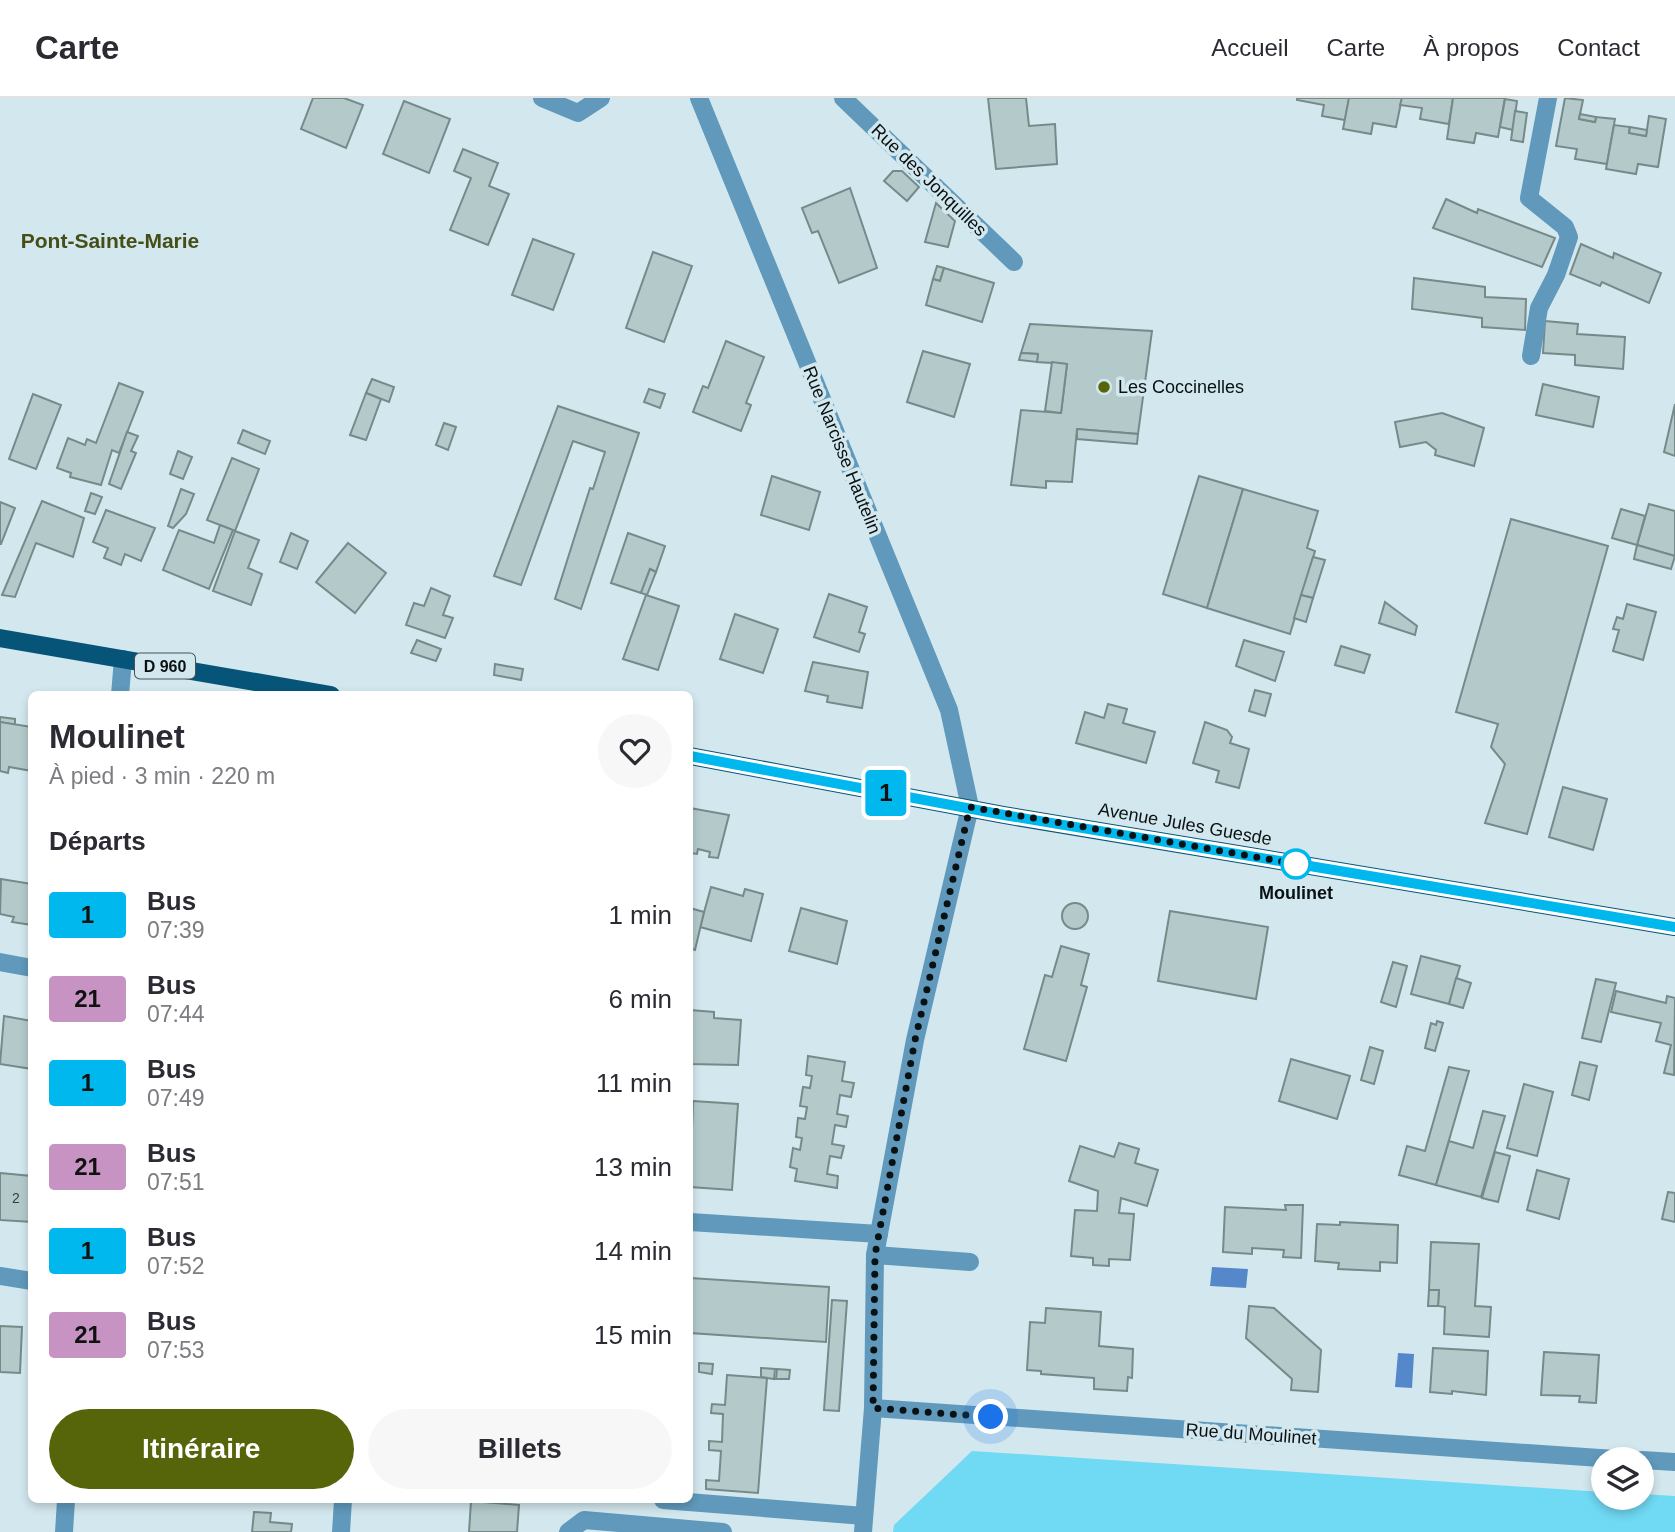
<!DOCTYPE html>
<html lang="fr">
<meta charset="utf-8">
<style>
:root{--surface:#fff;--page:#f7f7f7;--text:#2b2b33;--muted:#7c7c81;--line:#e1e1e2;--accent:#56650a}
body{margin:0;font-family:Arial,sans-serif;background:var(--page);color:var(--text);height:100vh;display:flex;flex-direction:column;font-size:26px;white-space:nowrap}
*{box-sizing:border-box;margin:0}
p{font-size:23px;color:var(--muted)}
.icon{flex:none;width:38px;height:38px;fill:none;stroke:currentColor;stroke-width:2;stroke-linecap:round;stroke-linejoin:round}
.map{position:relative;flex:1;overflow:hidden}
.panel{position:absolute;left:28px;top:593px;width:665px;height:812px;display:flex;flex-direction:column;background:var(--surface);border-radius:10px;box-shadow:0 4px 10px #0003}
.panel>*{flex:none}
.badge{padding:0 14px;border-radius:5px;font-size:24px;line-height:46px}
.fabs{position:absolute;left:1591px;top:1349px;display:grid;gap:14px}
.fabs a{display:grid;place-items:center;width:63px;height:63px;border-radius:50%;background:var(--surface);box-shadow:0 4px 10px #0003;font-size:35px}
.you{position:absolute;width:35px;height:35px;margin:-18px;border:5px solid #fff;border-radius:50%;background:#1a73e8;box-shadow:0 0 0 10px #1a73e833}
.map>.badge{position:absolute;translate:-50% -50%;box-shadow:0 0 0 4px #fff}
h2{padding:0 21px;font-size:26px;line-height:63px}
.round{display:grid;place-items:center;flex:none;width:74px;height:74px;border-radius:37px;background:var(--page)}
.head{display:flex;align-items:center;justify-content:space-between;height:119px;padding:0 21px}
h1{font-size:33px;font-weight:600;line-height:52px}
.action{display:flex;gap:14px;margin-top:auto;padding:14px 21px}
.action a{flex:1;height:80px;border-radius:42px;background:var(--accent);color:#fff;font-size:28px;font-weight:600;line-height:80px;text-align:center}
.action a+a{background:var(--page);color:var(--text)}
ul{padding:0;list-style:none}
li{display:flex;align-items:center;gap:21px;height:84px;padding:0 21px}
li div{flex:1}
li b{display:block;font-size:26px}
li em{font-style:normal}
li .badge{min-width:77px;font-weight:700;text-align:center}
header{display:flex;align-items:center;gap:42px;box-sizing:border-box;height:98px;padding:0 35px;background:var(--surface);border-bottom:2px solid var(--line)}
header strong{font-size:33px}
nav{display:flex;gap:38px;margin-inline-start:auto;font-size:24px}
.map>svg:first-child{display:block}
</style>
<header>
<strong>Carte</strong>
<nav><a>Accueil</a><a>Carte</a><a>À propos</a><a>Contact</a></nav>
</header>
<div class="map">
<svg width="1675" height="1434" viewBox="0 0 1675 1434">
<rect width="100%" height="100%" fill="#d3e8ee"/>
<polygon fill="#70d9f4" points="972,1353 1603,1394 1603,1400 1642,1400 1642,1396 1675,1398 1675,1434 893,1434 894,1427"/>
<g fill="#5588ca">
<polygon points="1212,1169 1248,1171 1246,1190 1210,1188"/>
<polygon points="1398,1255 1414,1256 1412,1290 1395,1289"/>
</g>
<g fill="#b4caca" stroke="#768a8a" stroke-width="2">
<polygon points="313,0 344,0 363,7 346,50 301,31"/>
<polygon points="988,0 1026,0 1029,28 1055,26 1057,66 996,71"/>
<polygon points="1297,0 1349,0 1345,22 1322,18 1324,7 1297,2"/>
<polygon points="1349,0 1402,0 1396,29 1373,25 1371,36 1343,31"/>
<polygon points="1402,0 1453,0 1449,26 1420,21 1422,10 1400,7"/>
<polygon points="1453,0 1505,0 1498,39 1476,35 1474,45 1447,41"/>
<polygon points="1565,0 1583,2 1579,21 1595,24 1596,19 1615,21 1607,66 1575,61 1577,51 1556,48"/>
<polygon points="1505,1 1517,3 1513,32 1500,29"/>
<polygon points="404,3 450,21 429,75 383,56"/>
<polygon points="1515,13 1527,15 1523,44 1511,42"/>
<polygon points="1580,16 1596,19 1595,24 1579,21"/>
<polygon points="1649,18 1666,21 1658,69 1638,66 1636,76 1606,71 1614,27 1630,29 1629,35 1646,38"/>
<polygon points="1630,29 1647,32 1646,38 1629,35"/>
<polygon points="463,51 498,65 489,88 509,96 488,147 450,132 471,80 454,73"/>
<polygon points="893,73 902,73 919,89 907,103 884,83"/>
<polygon points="850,90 877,170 839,185 818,133 812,135 802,110"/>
<polygon points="1446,101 1477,115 1478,111 1555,140 1542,169 1433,130"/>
<polygon points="936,105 955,123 948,149 925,144"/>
<polygon points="533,141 574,156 553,212 512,197"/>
<polygon points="1581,146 1613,160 1614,155 1661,175 1649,205 1602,184 1600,188 1570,176"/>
<polygon points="653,154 692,168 664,244 626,230"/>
<polygon points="937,168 944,170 940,183 933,181"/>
<polygon points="944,170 994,185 982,224 926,207 933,181 940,183"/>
<polygon points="1414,180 1485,189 1485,199 1526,201 1525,232 1482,229 1482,220 1412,211"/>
<polygon points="1545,223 1578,226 1577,236 1625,239 1623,271 1575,267 1575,257 1543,255"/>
<polygon points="1030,226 1152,233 1138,336 1077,331 1072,384 1046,383 1046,390 1011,387 1021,312 1061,315 1067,266 1037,264 1038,256 1021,255"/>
<polygon points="726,243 764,259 746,305 751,307 741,333 693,314 703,288 708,290"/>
<polygon points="923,253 970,266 954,319 907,304"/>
<polygon points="1021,255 1038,256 1037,264 1019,262"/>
<polygon points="1052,264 1067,266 1061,315 1045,313"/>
<polygon points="372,281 394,289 389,304 366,295"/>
<polygon points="119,285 143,294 119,355 112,352 101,387 70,379 71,375 57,370 68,340 85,347 87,341 96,345"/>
<polygon points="1543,286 1599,299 1593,329 1536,317"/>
<polygon points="649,291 665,296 660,310 644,304"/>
<polygon points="366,295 381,301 366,342 350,337"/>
<polygon points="33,296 61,307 36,371 9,361"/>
<polygon points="1675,306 1675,358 1664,354"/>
<polygon points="558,308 639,335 581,511 555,501 590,390 593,391 605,354 573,343 521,487 494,478"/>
<polygon points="1442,315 1484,330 1474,368 1435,357 1436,352 1426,344 1400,349 1395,324"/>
<polygon points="444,325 456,329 448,352 436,347"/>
<polygon points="1077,331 1138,336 1137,346 1077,341"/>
<polygon points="243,332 270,343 265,356 238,345"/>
<polygon points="127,334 138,338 131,353 136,355 121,391 109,386"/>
<polygon points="178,353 192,359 183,381 170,376"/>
<polygon points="232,360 259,371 235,433 207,422"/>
<polygon points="772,378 820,394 809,432 761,417"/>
<polygon points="1199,378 1243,391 1207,510 1163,496"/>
<polygon points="181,391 194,396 186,416 173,430 168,428"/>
<polygon points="1243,391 1318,413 1307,450 1315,453 1290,536 1207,510"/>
<polygon points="91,395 102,399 95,416 85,413"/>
<polygon points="42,403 84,420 73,459 36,445 15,499 2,497"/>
<polygon points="0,404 15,410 1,446 0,446"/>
<polygon points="1649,406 1675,413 1675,458 1637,447"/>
<polygon points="1621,411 1645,418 1637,447 1612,440"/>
<polygon points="106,412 155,430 141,463 125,456 121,467 104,460 108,450 93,444"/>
<polygon points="1511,421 1608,448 1527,736 1485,725 1505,666 1491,649 1498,626 1456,614"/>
<polygon points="220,427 233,432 209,491 163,472 179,432 214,445"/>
<polygon points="235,433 259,442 248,470 262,476 251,507 213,493"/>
<polygon points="291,435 308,443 297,471 280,464"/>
<polygon points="628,435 665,448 656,474 650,471 641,495 611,485"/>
<polygon points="348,445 386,475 355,515 316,484"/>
<polygon points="1637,447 1675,458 1671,471 1634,461"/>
<polygon points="1313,459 1325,462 1313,500 1301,497"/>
<polygon points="650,471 656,474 647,497 641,495"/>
<polygon points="431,490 450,498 443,517 453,520 445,540 406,527 414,505 424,508"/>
<polygon points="829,496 867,509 859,534 865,536 859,554 814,539"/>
<polygon points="646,497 679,508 658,572 623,561"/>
<polygon points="1301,497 1313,500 1306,524 1294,520"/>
<polygon points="1385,504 1417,528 1415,537 1379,525"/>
<polygon points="1627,506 1656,514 1643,562 1613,553 1619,532 1613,531 1617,519 1623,521"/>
<polygon points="735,516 778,531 763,575 720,561"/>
<polygon points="417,542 441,551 436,563 411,555"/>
<polygon points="1244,542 1284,554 1275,583 1236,568"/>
<polygon points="1341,548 1370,557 1364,575 1335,567"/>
<polygon points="813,564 868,574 862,610 827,604 828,598 805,593"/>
<polygon points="495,566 523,571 521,582 494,577"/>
<polygon points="1255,592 1271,596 1265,618 1249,613"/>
<polygon points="1108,606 1127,611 1123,625 1155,634 1146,665 1076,645 1085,614 1104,620"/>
<polygon points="0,619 15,621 15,627 0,624"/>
<polygon points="0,624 32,629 32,673 9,669 8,675 0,673"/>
<polygon points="1205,624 1227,632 1232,639 1230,645 1249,651 1239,690 1216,684 1219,673 1193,665"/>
<polygon points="1563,689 1607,701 1593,752 1549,739"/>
<polygon points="690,710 729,717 718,760 709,759 710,754 698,751 697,756 690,755"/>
<polygon points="1,781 32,786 32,827 12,824 14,819 0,816"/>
<polygon points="711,789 743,798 745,791 763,796 751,843 700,829"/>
<circle cx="1075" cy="818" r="13"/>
<polygon points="690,810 704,814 695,852 690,850"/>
<polygon points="801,810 847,823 837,866 789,853"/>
<polygon points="1170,813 1268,829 1256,901 1158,883"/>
<polygon points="1061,848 1089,856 1081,887 1087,889 1066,963 1024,951 1045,877 1052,879"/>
<polygon points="1421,858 1460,868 1449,906 1411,896"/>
<polygon points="1393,864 1407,868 1396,909 1381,904"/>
<polygon points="1456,880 1471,885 1463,910 1449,906"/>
<polygon points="1596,881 1616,885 1601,944 1582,940"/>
<polygon points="1616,893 1666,905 1667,898 1675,900 1674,977 1664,975 1671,947 1656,943 1661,925 1611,914"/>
<polygon points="690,912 714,914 714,920 741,922 738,967 690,966"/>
<polygon points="4,918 32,923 32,971 0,966"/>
<polygon points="1437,923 1443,925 1435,953 1425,950 1431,925 1436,927"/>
<polygon points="1370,949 1383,953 1374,986 1361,982"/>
<polygon points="808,958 845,964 842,983 854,985 851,999 840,997 837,1016 848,1018 846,1029 835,1027 832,1046 844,1048 841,1060 830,1058 827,1076 838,1078 837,1090 795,1083 797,1071 790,1069 793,1050 800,1052 802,1040 796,1039 798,1020 805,1021 807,1009 800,1008 803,989 810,990 812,978 806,977"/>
<polygon points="1291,961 1350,978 1337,1021 1279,1003"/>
<polygon points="1580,964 1597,968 1589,1002 1572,997"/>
<polygon points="1449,969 1469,973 1436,1087 1399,1077 1407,1048 1425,1053"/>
<polygon points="1524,986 1553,994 1537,1058 1507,1050"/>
<polygon points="693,1003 738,1006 732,1092 690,1089"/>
<polygon points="1483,1013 1505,1018 1481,1099 1436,1087 1449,1043 1473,1050"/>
<polygon points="1119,1045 1139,1051 1135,1065 1158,1072 1147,1108 1121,1100 1119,1115 1134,1116 1130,1162 1109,1161 1109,1168 1093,1167 1093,1160 1071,1158 1075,1112 1097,1113 1098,1093 1069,1083 1080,1048 1114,1059"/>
<polygon points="1495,1054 1510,1058 1498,1104 1482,1100"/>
<polygon points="1537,1072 1569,1081 1559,1121 1527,1112"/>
<polygon points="0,1075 32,1078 32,1124 0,1122"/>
<polygon points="1668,1094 1675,1095 1675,1124 1662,1121"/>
<polygon points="1285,1107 1303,1107 1301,1160 1283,1159 1284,1152 1252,1150 1252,1156 1223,1154 1225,1109 1286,1112"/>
<polygon points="1340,1124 1398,1127 1397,1165 1380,1164 1380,1173 1338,1171 1339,1165 1315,1163 1317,1126 1340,1127"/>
<polygon points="1431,1144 1479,1146 1475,1208 1491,1209 1489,1239 1444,1236 1445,1209 1438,1208 1439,1192 1429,1192"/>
<polygon points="690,1180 829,1189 826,1244 690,1235"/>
<polygon points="1429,1192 1439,1192 1438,1208 1428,1208"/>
<polygon points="832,1202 847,1203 839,1313 824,1312"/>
<polygon points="1249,1208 1274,1210 1321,1252 1318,1294 1291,1292 1292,1281 1246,1240"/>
<polygon points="1046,1210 1101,1214 1099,1248 1133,1251 1132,1280 1128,1279 1127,1293 1094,1291 1094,1280 1041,1276 1041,1273 1027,1272 1030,1224 1045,1225"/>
<polygon points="0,1228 22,1229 20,1275 0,1274"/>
<polygon points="1433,1250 1488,1253 1486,1297 1452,1293 1452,1296 1430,1294"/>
<polygon points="1544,1254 1599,1257 1596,1305 1579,1304 1580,1298 1541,1297"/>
<polygon points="699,1265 713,1266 712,1276 699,1274"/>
<polygon points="761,1270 775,1271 774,1281 761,1279"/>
<polygon points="777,1271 790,1272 789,1281 776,1281"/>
<polygon points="727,1277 767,1280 758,1395 706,1391 706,1382 719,1383 721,1353 709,1352 709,1343 722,1344 723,1316 711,1315 712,1306 725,1307"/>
<polygon points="471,1403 519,1407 517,1434 469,1434"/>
<polygon points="254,1414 271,1415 270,1424 292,1426 291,1434 252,1434"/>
</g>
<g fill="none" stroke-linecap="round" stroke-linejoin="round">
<g stroke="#6099bb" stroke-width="18">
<polyline points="542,0 578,15 601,0"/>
<polyline points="699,0 949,612 970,709 915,942 875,1157 873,1310 863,1434"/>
<polyline points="843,0 1014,164"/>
<polyline points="1531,258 1539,210 1556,177 1569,139 1565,129 1529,100 1548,0"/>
<polyline points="120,597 123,561"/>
<polyline points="0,864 32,870"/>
<polyline points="690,1124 879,1136"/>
<polyline points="875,1157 970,1164"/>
<polyline points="0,1178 32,1183"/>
<polyline points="873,1310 1629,1362"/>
<polyline points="1642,1362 1675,1364"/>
<polyline points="663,1402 864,1418"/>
<polyline points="64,1434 66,1402"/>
<polyline points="341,1434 343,1402"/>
<polyline points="568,1434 584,1422 723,1434"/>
</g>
<g stroke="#065579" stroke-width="18">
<polyline points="0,540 331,597"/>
<polyline points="690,658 1004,717 1675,829"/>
</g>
</g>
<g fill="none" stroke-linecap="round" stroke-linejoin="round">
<defs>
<polyline id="line" points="690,658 1004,717 1675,829"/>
</defs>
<use href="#line" stroke="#fff" stroke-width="16"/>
<use href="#line" stroke="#00b8ed" stroke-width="10"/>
<polyline stroke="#0a1113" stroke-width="7" stroke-dasharray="0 12.6" points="991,1319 873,1310 875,1157 915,942 970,709 1296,766"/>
</g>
<circle fill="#56650a" stroke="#d3e8ee" stroke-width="2.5" cx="1104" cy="289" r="7"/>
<circle fill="#fff" stroke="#00b8ed" stroke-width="3.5" cx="1296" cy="766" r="14"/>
<g text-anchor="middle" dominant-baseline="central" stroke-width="7" stroke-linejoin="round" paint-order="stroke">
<g font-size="14" fill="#343f41">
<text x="16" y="1100">2</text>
</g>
<rect fill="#d3e8ee" stroke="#465255" stroke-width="2" x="135" y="555.5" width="60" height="25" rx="5"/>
<g font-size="16" font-weight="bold" fill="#0a1113">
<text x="165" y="568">D 960</text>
</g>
<g font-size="18" fill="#0a1113" stroke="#d3e8ee">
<text transform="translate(929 82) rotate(44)">Rue des Jonquilles</text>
<text transform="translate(842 352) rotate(68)">Rue Narcisse Hautelin</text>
<text transform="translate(1185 726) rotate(10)">Avenue Jules Guesde</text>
<text transform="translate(1251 1336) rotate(4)">Rue du Moulinet</text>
</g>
<g font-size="18" fill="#0a1113" stroke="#d3e8ee" text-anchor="start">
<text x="1118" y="289">Les Coccinelles</text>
</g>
<g font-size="18" font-weight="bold" fill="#0a1113" stroke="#d3e8ee">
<text x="1296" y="795">Moulinet</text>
</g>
<g font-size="21" font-weight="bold" fill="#444e16" stroke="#d3e8ee">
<text x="110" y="142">Pont-Sainte-Marie</text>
</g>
</g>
</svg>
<div class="fabs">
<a><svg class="icon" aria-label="layers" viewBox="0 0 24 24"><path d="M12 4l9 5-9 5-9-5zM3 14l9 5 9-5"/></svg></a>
</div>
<div class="you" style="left:991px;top:1319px"></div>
<b class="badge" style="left:886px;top:695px;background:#00b8ed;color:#111">1</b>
<section class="panel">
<div class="head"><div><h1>Moulinet</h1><p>À pied · 3 min · 220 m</p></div><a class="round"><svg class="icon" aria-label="heart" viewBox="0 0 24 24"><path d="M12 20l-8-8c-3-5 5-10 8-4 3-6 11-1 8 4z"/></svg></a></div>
<h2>Départs</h2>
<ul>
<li><span class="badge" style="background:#00b8ed;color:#111">1</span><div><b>Bus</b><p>07:39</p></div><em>1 min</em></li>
<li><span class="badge" style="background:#c793c3;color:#111">21</span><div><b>Bus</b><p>07:44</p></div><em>6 min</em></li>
<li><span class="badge" style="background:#00b8ed;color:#111">1</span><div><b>Bus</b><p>07:49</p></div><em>11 min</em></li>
<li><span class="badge" style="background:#c793c3;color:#111">21</span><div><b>Bus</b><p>07:51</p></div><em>13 min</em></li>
<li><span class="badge" style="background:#00b8ed;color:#111">1</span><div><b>Bus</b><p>07:52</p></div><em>14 min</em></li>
<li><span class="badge" style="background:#c793c3;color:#111">21</span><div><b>Bus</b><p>07:53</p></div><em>15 min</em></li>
</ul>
<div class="action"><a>Itinéraire</a><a>Billets</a></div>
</section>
</div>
